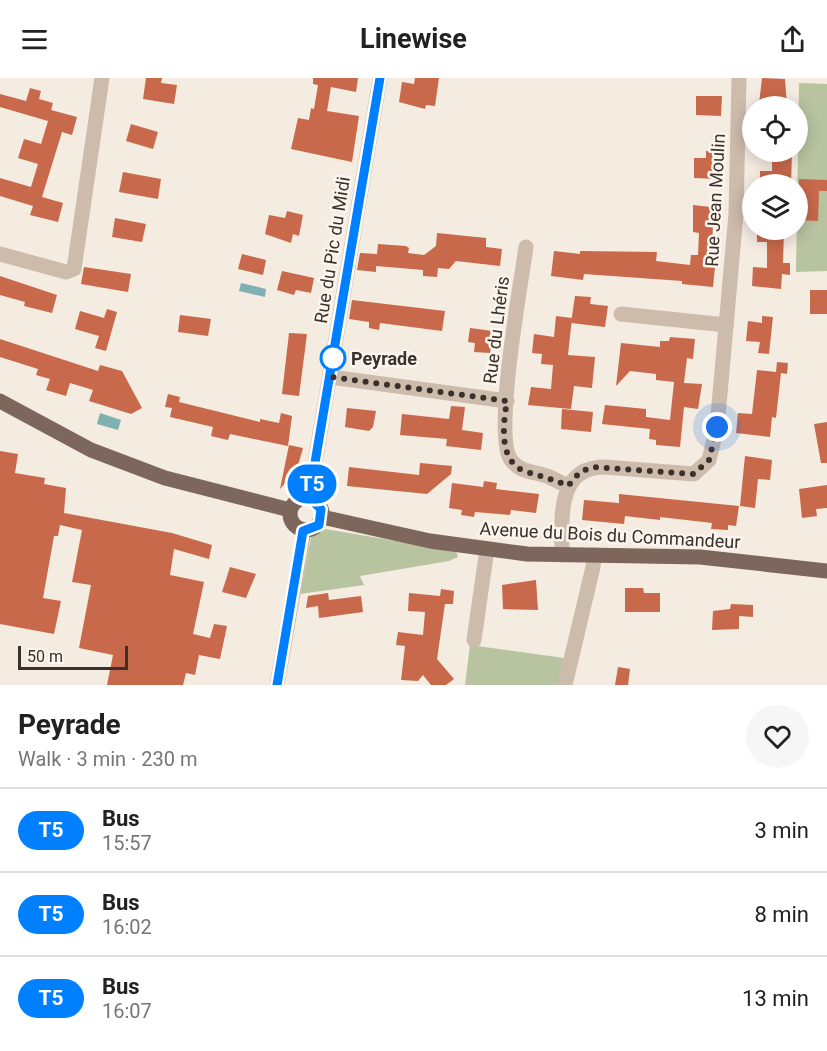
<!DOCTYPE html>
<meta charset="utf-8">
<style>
:root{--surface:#fff;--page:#f6f6f6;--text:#222;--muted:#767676;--line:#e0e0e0}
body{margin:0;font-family:Roboto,sans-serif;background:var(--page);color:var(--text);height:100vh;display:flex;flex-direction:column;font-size:22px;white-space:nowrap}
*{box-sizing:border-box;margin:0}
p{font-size:20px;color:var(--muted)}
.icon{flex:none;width:33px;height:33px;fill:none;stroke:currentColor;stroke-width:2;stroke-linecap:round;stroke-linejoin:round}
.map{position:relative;height:607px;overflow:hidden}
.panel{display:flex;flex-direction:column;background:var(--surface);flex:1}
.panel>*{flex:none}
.badge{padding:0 12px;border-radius:20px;font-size:21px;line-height:39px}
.buttons{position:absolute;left:742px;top:18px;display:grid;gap:12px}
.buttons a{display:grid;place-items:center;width:66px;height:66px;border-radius:50%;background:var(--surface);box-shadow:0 3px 15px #0003;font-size:30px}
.scale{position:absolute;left:18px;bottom:15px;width:110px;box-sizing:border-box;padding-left:6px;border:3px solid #3b302b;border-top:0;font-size:16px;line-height:21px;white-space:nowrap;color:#3b302b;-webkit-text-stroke:4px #fbf5ee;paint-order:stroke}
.you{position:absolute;width:30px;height:30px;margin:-15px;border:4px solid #fff;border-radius:50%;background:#1a73e8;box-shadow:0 0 0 9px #1a73e833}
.map>.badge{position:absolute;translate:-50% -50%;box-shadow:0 0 0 3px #fff}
.round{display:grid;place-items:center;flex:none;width:63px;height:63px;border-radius:32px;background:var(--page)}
.headline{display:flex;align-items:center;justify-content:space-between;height:102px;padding:0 18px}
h1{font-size:28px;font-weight:700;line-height:45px}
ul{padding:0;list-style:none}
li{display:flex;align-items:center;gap:18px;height:84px;padding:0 18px;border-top:2px solid var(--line)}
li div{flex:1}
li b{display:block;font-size:22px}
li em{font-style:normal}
li .badge{min-width:66px;font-weight:700;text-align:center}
header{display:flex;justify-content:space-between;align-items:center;height:78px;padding:0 18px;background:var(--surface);font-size:27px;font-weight:700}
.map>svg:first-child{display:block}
</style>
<header><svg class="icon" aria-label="menu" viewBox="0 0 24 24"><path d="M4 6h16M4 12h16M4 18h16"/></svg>Linewise<svg class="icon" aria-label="share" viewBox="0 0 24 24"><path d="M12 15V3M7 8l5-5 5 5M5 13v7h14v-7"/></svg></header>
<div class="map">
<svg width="827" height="607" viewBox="0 0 827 607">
<rect width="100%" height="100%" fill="#f4ebe1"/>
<g fill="#b8c4a0">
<polygon points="799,5 827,6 827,193 796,194"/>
<polygon points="313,449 456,473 458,479 449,483 360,498 364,507 300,516"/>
<polygon points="470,567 564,580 559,607 465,607"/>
</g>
<g fill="#7fb0b2">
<polygon points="241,205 266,211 265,219 239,213"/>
<polygon points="100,335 121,342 118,352 97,346"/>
</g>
<g fill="#c8694b">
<polygon points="146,0 162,0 161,5 177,7 174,26 143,21"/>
<polygon points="313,0 358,0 356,14 331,9 327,33 359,38 352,84 291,71 298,40 309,42 311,30 314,31 318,7 313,6"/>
<polygon points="415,0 439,0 435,28 426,27 425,31 399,24 402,4 414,6"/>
<polygon points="762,0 785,1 787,27 759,26"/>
<polygon points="30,10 41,13 39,21 53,25 51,32 77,39 72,57 62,54 42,119 63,125 58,144 30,137 33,128 0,118 0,100 31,109 38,86 18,80 24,61 41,66 48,43 0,29 0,16 26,23"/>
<polygon points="696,18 722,18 721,38 696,37"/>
<polygon points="131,46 158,54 153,71 126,63"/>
<polygon points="706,73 719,74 718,101 694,100 694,80 706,80"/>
<polygon points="772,74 792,74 791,106 760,106 760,93 772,93"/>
<polygon points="123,94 161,101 158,121 119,114"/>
<polygon points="799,101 827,102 827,113 819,113 818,143 798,142"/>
<polygon points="693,127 719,130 719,143 713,143 712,179 716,179 713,209 682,206 682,203 584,196 583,202 551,198 554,173 580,176 580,173 657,174 656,183 690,187 691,177 698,177 699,155 693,154"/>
<polygon points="287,133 303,137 299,158 293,156 291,165 265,156 269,137 285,140"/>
<polygon points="115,140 146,146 142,164 112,159"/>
<polygon points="757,152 784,152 783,185 790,185 790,197 782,196 781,211 752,208 753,189 767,190 767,164 757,164"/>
<polygon points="437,155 486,160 486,169 502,171 500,188 456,183 449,191 438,190 437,199 423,198 423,192 376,188 376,194 357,192 360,175 377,176 378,166 406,168 409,170 408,175 424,177 436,168"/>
<polygon points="242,176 266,182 263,197 238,191"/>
<polygon points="84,189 131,196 128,214 81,206"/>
<polygon points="282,193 314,200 311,215 296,212 294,217 277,212"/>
<polygon points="0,198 57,217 52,235 24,228 25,224 0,217"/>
<rect x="810" y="212" width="17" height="24"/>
<polygon points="575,218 591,219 590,226 608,228 605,249 571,245"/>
<polygon points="352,222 445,233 442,253 380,245 379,252 369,250 369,244 349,241"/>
<polygon points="107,231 117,234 106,273 95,270 99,258 75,251 80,233 104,240"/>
<polygon points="180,237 211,241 208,258 178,254"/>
<polygon points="556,238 572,240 568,277 595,279 592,310 574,308 571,331 528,327 531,309 551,311 553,287 541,286 542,276 532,275 534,256 554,259"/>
<polygon points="762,238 773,239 769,276 758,275 760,264 746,263 748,243 762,245"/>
<polygon points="470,250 500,254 498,271 491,270 490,275 474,274 475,265 468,264"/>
<polygon points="289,255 307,256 299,318 282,316"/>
<polygon points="670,259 695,261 693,281 687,280 684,305 702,306 698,331 684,329 680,369 656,367 656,362 649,361 650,351 602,346 605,327 646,331 646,339 670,342 674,304 656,302 656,296 630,293 616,308 621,265 660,269 660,263 669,263"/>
<polygon points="0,261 98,293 100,287 122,293 142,330 131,336 89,323 93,312 70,305 66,318 46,312 50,301 36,297 38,291 0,279"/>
<polygon points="777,284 788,285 787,296 781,295 776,340 772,339 770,359 736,355 738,335 752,336 757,292 776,294"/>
<polygon points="168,316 180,319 179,324 260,344 260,341 279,345 281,335 292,338 288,368 230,356 228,362 211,358 213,349 170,339 172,330 165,329"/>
<polygon points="451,328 465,329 462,352 483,355 481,372 446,368 447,361 400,357 402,336 449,341"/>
<polygon points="347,330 376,333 373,349 369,353 345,349"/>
<polygon points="562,331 593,334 591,354 561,351"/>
<polygon points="827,344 827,385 821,385 814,346"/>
<polygon points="289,367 303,370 297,391 280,411"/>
<polygon points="0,373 18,376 15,395 45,400 44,406 66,410 64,435 172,455 212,467 209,481 174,471 170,497 204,504 193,556 210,560 214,546 227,548 220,581 199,577 195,597 186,595 183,607 107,607 113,577 79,570 91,507 72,504 82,452 60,447 58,458 54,458 43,520 61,523 54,556 0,546"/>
<polygon points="745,378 772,382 770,402 758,401 755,430 740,428"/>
<polygon points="420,385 452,388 451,396 427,416 347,408 349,389 419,397"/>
<polygon points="484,403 497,405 496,411 539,416 536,435 511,432 510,437 475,434 474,439 461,437 462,432 449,430 452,405 483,409"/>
<polygon points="827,407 827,430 816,431 817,438 802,440 799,411"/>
<polygon points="619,416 739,428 736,448 728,447 728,452 711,451 712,445 660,439 660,442 625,438 624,446 582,442 584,422 619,425"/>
<polygon points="230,489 256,496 246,520 222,514"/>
<polygon points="536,502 538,532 503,531 502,507"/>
<polygon points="625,510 643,510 644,515 660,515 660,534 625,534"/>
<polygon points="441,511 454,513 453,526 445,526 437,581 454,601 446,607 431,607 423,597 418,603 401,602 405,568 396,567 398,554 423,557 425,534 408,533 409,515 440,518"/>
<polygon points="328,515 329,522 361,518 363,534 319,540 318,528 306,530 308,518"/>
<polygon points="731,526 753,527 753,539 739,538 739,551 712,552 713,533 730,531"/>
<polygon points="618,589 630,591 628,607 615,607"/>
</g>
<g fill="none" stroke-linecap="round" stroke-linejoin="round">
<g stroke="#cdbbac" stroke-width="15">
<path d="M526,169C521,206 493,357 511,382C521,395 533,393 547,398C554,401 561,405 568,408"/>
<polyline points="0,176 66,194 74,191 102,0"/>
<polyline points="621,236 726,247"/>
<polyline points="331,299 507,323"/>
<polyline points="309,420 380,0"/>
<path d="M562,477C562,440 556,389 605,389L694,396L709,382L717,349L736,136L739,0"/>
<polyline points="474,562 487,471"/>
<polyline points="277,607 304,453"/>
<polyline points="565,607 593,489 594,477"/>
</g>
<g stroke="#7d675c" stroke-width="15">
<polyline points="0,323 91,372 165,400 290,432"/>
<circle cx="306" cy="436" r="16"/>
<polyline points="322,439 430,463 527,476 700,479 827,493"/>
</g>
</g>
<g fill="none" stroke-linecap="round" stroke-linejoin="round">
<defs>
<polyline id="line" points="277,607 303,453 319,447 321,431 309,420 380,0"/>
</defs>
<use href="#line" stroke="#fff" stroke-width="14"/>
<use href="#line" stroke="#0080ff" stroke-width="9"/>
<path stroke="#3b302b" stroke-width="6" stroke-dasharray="0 10.8" d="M333,280L331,299L507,323C503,347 498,385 527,394C542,399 553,401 568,408L580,394L592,389L694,396L709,382L717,349"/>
</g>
<circle fill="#fff" stroke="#0080ff" stroke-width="3" cx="333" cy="280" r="12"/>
<g text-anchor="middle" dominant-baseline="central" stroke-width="5" stroke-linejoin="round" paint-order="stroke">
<g font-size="18" fill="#3b302b" stroke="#fbf5ee">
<text transform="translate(715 122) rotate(-87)">Rue Jean Moulin</text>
<text transform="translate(332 172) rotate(-81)">Rue du Pic du Midi</text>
<text transform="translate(496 252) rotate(-83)">Rue du Lhéris</text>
<text transform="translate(610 457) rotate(3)">Avenue du Bois du Commandeur</text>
</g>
<g font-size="18" font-weight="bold" fill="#3b302b" stroke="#fbf5ee" text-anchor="start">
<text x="351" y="280">Peyrade</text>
</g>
</g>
</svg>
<div class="buttons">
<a><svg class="icon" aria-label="locate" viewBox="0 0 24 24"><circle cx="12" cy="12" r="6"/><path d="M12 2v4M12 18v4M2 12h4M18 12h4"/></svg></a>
<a><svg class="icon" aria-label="layers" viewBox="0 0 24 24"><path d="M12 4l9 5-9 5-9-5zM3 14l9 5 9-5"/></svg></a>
</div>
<div class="scale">50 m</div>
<div class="you" style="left:717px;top:349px"></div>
<b class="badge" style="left:312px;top:406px;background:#0080ff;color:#fff">T5</b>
</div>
<section class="panel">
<div class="headline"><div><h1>Peyrade</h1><p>Walk · 3 min · 230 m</p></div><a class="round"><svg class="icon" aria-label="heart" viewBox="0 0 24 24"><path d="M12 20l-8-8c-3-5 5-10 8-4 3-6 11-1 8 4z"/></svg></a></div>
<ul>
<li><span class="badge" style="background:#0080ff;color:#fff">T5</span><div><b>Bus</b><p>15:57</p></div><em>3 min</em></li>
<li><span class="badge" style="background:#0080ff;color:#fff">T5</span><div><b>Bus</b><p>16:02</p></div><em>8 min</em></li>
<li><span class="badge" style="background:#0080ff;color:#fff">T5</span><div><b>Bus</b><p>16:07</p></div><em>13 min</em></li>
</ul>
</section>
